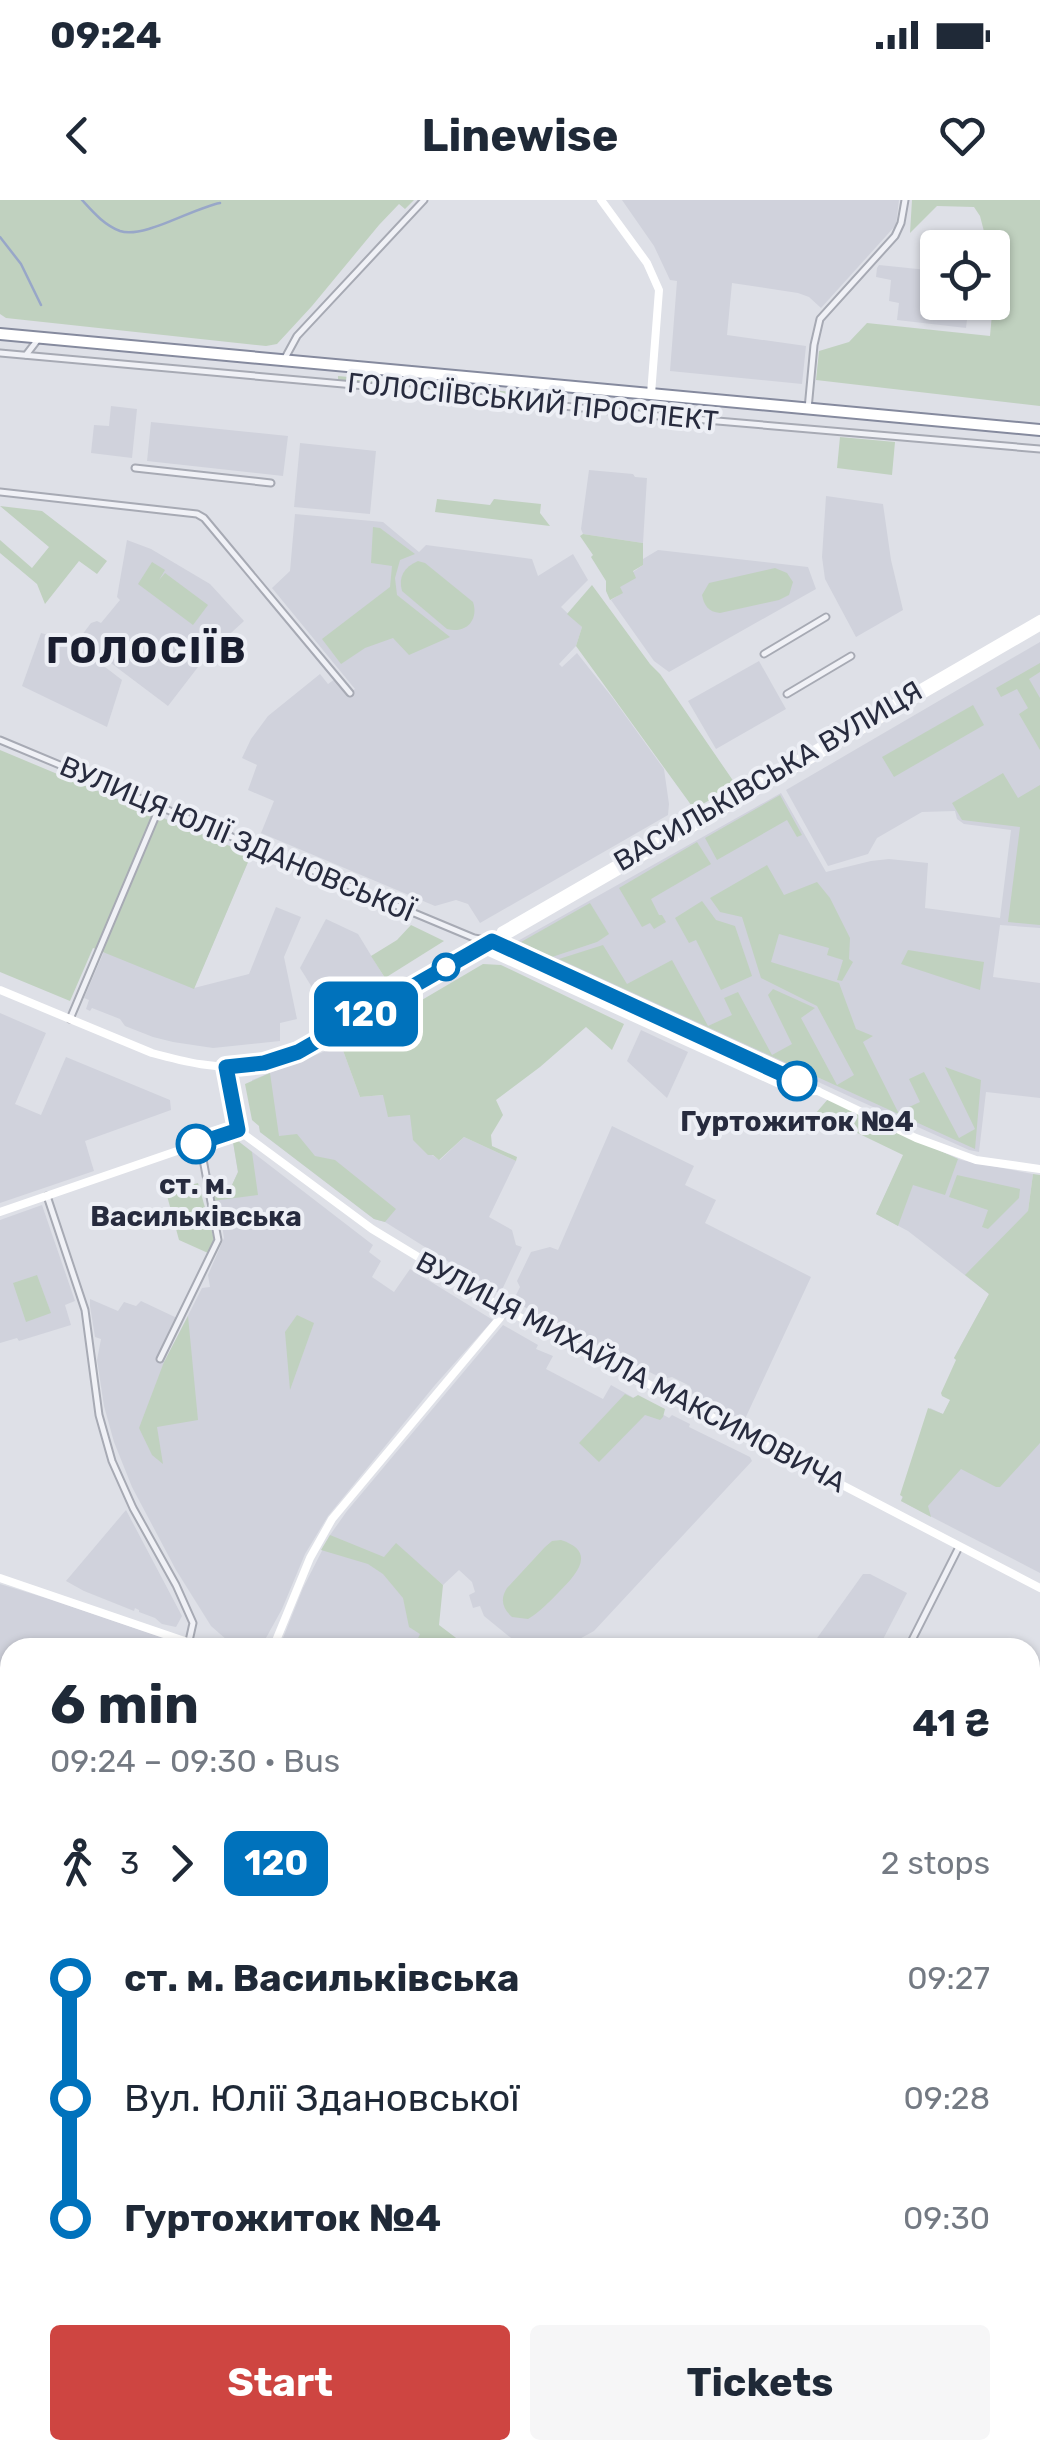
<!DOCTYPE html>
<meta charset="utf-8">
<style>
:root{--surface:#fff;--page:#f6f6f7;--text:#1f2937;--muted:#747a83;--accent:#ce4541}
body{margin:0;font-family:Rubik,sans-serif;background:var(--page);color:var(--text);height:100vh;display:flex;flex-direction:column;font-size:38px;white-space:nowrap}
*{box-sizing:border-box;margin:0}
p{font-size:32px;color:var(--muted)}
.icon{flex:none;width:55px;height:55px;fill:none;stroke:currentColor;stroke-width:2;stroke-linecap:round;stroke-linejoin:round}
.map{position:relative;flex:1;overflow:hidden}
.sheet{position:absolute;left:0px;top:1438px;width:1040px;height:822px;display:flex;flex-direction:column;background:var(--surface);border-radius:30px 30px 0 0;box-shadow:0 2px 8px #0004}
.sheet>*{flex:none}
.badge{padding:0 20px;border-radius:15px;font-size:35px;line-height:65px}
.buttons{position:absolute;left:920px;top:30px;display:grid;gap:20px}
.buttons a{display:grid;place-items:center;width:90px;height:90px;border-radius:10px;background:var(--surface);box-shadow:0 2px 8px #0004;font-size:50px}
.map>.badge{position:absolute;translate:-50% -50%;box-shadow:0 0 0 5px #fff}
.legs{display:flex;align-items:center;gap:15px;height:110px;padding:0 50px;font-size:32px}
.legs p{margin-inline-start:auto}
.summary{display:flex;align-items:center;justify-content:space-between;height:170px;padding:0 50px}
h1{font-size:55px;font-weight:700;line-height:75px}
.primary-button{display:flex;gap:20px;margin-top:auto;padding:20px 50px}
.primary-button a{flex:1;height:115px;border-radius:10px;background:var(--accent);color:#fff;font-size:40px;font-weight:700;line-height:115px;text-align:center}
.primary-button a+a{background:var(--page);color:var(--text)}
ul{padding:0 50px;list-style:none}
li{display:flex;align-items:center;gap:35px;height:120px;font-size:38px}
li i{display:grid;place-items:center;width:15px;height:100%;margin:0 12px;background:currentColor}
li i::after{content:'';width:25px;height:25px;margin:-12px;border:8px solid;border-radius:50%;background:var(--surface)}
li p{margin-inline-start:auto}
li:first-child i{background:linear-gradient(#0000 50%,currentColor 0)}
li:last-child i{background:linear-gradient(currentColor 50%,#0000 0)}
.status{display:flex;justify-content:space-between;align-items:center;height:70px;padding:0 50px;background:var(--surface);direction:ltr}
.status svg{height:28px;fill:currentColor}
header{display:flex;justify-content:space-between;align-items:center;height:130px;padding:0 50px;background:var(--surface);font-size:45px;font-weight:700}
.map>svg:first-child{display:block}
</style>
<div class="status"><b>09:24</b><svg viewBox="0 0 49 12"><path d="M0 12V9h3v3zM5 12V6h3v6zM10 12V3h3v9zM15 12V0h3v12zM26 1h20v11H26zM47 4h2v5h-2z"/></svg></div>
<header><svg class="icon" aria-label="back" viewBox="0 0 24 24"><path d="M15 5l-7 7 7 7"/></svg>Linewise<svg class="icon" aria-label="heart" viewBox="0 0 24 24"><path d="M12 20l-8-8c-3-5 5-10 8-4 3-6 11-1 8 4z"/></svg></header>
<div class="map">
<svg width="1040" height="2259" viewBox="0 0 1040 2259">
<rect width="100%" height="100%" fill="#dee0e7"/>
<g fill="#d0d2dc">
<polygon points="622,0 899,0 896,25 821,108 809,97 798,93 732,83 727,135 806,146 802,184 670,171 677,81 670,80 654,46"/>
<polygon points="879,65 937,71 938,102 986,103 969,103 966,128 897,120 899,103 889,101 891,80 876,77 877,68"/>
<polygon points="111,206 137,209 132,258 91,253 94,225 109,226"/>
<polygon points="151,222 288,236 283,276 147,261"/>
<polygon points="300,243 376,251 370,314 294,307"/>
<polygon points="589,270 633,274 635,277 647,278 643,343 583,334 581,329"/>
<polygon points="826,296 883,304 891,360 903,410 856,437 825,379 822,357"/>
<polygon points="295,314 383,322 419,352 426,345 532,359 538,376 573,354 588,380 561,407 582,427 576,446 559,464 562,467 577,453 612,497 664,569 669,604 668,615 480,723 468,704 456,700 435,706 261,633 274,601 248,590 257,565 242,558 251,539 268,516 320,474 328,484 335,479 348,494 355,489 272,388 290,371"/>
<polygon points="127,340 151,349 210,384 244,421 208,454 168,506 79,439 91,423 97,421 101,423 120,400 117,397"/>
<polygon points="658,350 808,367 816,389 669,472 654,461 611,400 622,393 619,387 633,372 643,365 643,359"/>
<polygon points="41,433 71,441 122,480 107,527 22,486"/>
<polygon points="1040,442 1040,728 1000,725 993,777 1040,783 1040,898 986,892 979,952 969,950 853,898 516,742 781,593 826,672 871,661 889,659 928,663 925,708 1000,718 1011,630 964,624 957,619 955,611 922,612 877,638 868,654 828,666 786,590"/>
<polygon points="759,461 786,509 716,549 688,501"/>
<polygon points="162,617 251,655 194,788 249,774 276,707 301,717 284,757 297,819 280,823 280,841 213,848 173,842 153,837 125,826 120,819 92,808 90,811 86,809 89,800 84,798"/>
<polygon points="326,719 358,734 386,780 328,813 300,768"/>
<polygon points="0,813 46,833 15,904 41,915 66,857 170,900 171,910 85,941 94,971 0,1003"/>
<polygon points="641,830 688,852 667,898 627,861"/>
<polygon points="341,845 360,897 384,895 410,914 432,955 440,960 464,937 516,961 489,1017 512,1030 516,1045 522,1047 500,1094 385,1022 374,1019 260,932 252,880"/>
<polygon points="612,926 694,966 685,985 716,1000 705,1023 811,1077 744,1221 692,1194 690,1186 672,1177 663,1179 513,1101 520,1087 517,1081 531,1052 550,1047 558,1050"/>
<polygon points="911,939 961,960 1033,974 1028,1011 1040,1012 1040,1373 901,1301 930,1208 943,1214 968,1166 954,1158 989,1094 908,1031 876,1014"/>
<polygon points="238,941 373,1045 369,1052 381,1061 372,1077 394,1092 410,1069 493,1120 435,1185 328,1316 305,1354 282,1409 261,1447 235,1447 211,1426 176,1370 132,1287 114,1242 104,1206 97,1160 101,1139 95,1137 90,1106 90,1099 118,1111 124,1102 136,1106 141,1101 177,1118 158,1158 165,1161 202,1088 210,1087 208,1075 224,1038 219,1005 212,1001 210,989 232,985 238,972 233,942"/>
<polygon points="42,1005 75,1101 65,1105 71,1125 19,1141 17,1138 0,1143 0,1020"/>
<polygon points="503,1125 538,1145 536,1149 553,1156 546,1169 603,1199 611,1185 669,1218 672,1215 690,1224 689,1227 750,1257 752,1261 594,1431 565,1447 528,1447 516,1442 484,1416 480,1406 473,1408 469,1395 475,1392 472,1382 459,1370 443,1385 396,1344 421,1434 414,1447 279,1448 303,1388 330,1335 347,1311"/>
<polygon points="126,1310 182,1416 176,1427 162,1424 155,1418 139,1412 139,1410 135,1408 134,1411 84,1391 66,1381"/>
<polygon points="863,1374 870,1374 907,1393 879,1447 810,1448"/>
<polygon points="0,1384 49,1399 190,1447 10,1448 10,1507 5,1526 0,1525"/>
<polygon points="1030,1470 1040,1476 1040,1792 1030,1802"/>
<polygon points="10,2170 10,2250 46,2250 31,2259 0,2259 0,2172"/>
</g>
<g fill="#c0d1bf">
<polygon points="0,0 414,0 405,9 399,4 379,25 312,106 277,144 266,146 6,118 0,114"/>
<polygon points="912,0 1040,0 1040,206 816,180 819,151 849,142 867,123 990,136 996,70 993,61 992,48 988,47 980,16 974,7 937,6 910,33"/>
<polygon points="338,176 556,196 556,201 338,181"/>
<polygon points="840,237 895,242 892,275 837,268"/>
<polygon points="437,299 490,305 494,299 541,304 540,313 550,326 435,312"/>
<polygon points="0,306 42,311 107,361 97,374 79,361 45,404 37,384 0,353 0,340 32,368 49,347"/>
<polygon points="373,327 380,328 415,354 400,360 395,378 397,395 450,437 409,455 393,438 365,448 341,464 322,439 390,387 392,366 371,363"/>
<polygon points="583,334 643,343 643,365 633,371 636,378 620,387 623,393 610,400 606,391 606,381 591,357 593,355 580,336"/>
<path d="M418,361L425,363L473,402C479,420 466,434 447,429L402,391C398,377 404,367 418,361Z"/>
<polygon points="152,362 165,370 159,380 165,373 208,405 193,425 138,384"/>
<path d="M775,368L787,373L793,382L789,395L779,400L720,413C708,412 704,405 702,395L709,383Z"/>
<polygon points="592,385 650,464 660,474 736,585 694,609 576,446 582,427 567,414"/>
<polygon points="1040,463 1040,472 1029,479 1040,498 1040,550 1019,514 1028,508 1017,489 1001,497 996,488"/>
<polygon points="973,505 984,525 894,577 882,557"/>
<polygon points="0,550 251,655 194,789 93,748 70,801 0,772"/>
<polygon points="1003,573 1018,598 1040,585 1040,725 1008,722 1020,627 962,620 952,603"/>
<polygon points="780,595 802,635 797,637 787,620 717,660 705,638"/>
<polygon points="697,642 711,664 651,699 659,715 662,715 666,722 654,729 650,723 642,727 619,688"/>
<polygon points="767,665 784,695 817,682 830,698 850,738 849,759 853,762 842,781 837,780 843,760 827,755 829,748 779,734 771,762 839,783 856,829 873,836 863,842 898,912 920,902 909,879 924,872 959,938 975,929 945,867 981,880 975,949 559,759 603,745 627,784 672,760 708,826 732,815 724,798 738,792 772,855 792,844 768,795 773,789 815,808 801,818 837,885 854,875 817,806 761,778 742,717 720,712 710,698"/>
<polygon points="702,701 716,720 735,726 752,776 721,790 696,740 689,743 675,718"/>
<polygon points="590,703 609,734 597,742 552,757 521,742"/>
<polygon points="411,725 444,741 385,778 371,756 397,740"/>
<polygon points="498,746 778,874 776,879 497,750"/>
<polygon points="908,750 984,762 980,790 901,764"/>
<polygon points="483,764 501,765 624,824 612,850 586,827 540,867 496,900 503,915 491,935 492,946 517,957 516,961 464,937 439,960 433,955 428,955 413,940 410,915 388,917 383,895 360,897 341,845 359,837"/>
<polygon points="270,873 279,936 297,934 315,956 335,960 396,1009 385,1022 374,1019 260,932 259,926 252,920 245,884"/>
<polygon points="828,899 958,959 945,995 913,985 898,1026 876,1014 903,955 816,913"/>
<polygon points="238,941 252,952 258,995 212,1001 210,989 232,985 238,972 233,942"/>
<polygon points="1033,974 1040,975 1040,1243 1000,1287 996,1287 961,1269 928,1306 931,1317 901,1301 903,1297 900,1295 928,1208 943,1214 950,1200 942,1196 941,1193 956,1160 954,1158 989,1094 965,1075 1028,1011"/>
<polygon points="957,975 1020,989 1019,998 988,1029 982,1027 988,1010 949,997"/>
<polygon points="198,983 214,1039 208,1053 179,1040 166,992"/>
<polygon points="37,1075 51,1113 26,1122 13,1083"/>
<polygon points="297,1115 314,1123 290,1190 285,1132"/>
<polygon points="188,1116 198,1220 157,1227 163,1264 152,1255 139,1228 164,1162"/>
<polygon points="625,1194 633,1198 638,1195 665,1209 663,1217 660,1220 645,1215 599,1262 579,1243"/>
<polygon points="330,1335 384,1357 396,1343 443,1385 439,1425 468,1447 414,1447 420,1434 409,1427 403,1398 383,1374 368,1364 321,1350"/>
<path d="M561,1340C598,1352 576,1375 558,1393C549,1402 540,1412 528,1419L512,1417C502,1408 500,1399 507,1388L545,1347L552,1341Z"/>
<polygon points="10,2027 10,2170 0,2172 0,2028"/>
<polygon points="46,2250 260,2250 266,2259 31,2259"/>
<polygon points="346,2250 857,2250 872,2259 343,2259"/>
</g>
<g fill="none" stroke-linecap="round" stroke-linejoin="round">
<g stroke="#98a7c8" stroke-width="2.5">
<path d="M82,0C93,12 104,25 120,31C144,39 193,8 220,3"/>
<polyline points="0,37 21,64 41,105"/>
</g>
<defs>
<g id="street">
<polyline points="0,153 410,190 659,216 1040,249"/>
<polyline points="26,155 39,138"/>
<polyline points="285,158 297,136 424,0"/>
<polyline points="808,209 814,145 820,119 895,36 901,23 905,0"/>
<polyline points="135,268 271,283"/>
<polyline points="0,292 197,314 204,318 350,493"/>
<polyline points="764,454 826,417"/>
<polyline points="787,494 851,456"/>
<polyline points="0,540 474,738 492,741"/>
<polyline points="70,819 160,606"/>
<polyline points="47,996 85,1110 99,1215 112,1261 133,1308 176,1385 193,1423 189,1441"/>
<polyline points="160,1159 218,1040 200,943"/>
<polyline points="908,1448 959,1347"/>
<polyline points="0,1526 10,1531"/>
<polyline points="0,1612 10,1610"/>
<polyline points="0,1803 7,1808 10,1815"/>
<polyline points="1030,1832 1040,1828"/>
<polyline points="1030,1864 1040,1873"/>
<polyline points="0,1878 10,1878"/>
<polyline points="0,1960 10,1960"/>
<polyline points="1030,1969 1040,1978"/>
<polyline points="1030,2080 1040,2089"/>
<polyline points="1030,2188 1040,2197"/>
<polyline points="979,2250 989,2259"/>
</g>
<polyline id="highway" points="0,134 1040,230"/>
</defs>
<use href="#street" stroke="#a7aab4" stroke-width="9"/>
<use href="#highway" stroke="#858a9e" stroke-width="14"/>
<use href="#street" stroke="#f0f1f6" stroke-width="5"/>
<g stroke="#fff" stroke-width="8">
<polyline points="601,0 647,63 659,90 651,194"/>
<polyline points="499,737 501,731 1040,419"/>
<polyline points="492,741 713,841 916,938 976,960 1040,969"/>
<polyline points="480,748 797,892 818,891"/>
<path d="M0,790L152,853C185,862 217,870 251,865C298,859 338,830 378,807C418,784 458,760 499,737L508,735L1040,427"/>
<polyline points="226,867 238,930"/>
<polyline points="238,930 372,1029 504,1109 1040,1388"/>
<polyline points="0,1012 238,930"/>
<polyline points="0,1378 205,1448"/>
<polyline points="273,1448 310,1358 332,1319 500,1118 504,1109"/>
<polyline points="0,1704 10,1703"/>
</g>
<use href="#highway" stroke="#fff" stroke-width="10"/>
</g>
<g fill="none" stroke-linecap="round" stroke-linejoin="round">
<defs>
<polyline id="line-1" points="196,944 238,930 226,867 264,863 298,852 492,741 797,881"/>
</defs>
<use href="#line-1" stroke="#fff" stroke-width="22"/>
<use href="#line-1" stroke="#0072bc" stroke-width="15"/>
</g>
<g fill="#fff" stroke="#0072bc" stroke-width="5">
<circle cx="446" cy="767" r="12"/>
<circle cx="797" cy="881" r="18"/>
<circle cx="196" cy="944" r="18"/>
</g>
<g text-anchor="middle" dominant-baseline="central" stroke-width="8" stroke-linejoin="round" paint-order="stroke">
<g font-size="28" fill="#272b3e" stroke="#edeff5">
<text transform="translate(533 202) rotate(6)">ГОЛОСІЇВСЬКИЙ ПРОСПЕКТ</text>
<text transform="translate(768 576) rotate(-30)">ВАСИЛЬКІВСЬКА ВУЛИЦЯ</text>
<text transform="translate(237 639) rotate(23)">ВУЛИЦЯ ЮЛІЇ ЗДАНОВСЬКОЇ</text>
<text transform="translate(631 1172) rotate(28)">ВУЛИЦЯ МИХАЙЛА МАКСИМОВИЧА</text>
</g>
<g font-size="28" font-weight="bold" fill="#272b3e" stroke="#edeff5">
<text x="797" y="921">Гуртожиток №4</text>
<text x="196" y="984">ст. м.<tspan x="196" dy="32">Васильківська</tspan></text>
</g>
<g font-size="38" font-weight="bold" letter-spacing="2.5" fill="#191d2f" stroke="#edeff5">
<text x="147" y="450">ГОЛОСІЇВ</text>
</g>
</g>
</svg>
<div class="buttons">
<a><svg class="icon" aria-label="locate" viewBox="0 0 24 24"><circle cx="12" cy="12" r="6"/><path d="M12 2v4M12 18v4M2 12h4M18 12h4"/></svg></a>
</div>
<b class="badge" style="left:366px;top:814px;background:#0072bc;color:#fff">120</b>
<section class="sheet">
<div class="summary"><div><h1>6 min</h1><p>09:24 – 09:30 · Bus</p></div><b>41 ₴</b></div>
<div class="legs"><svg class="icon" aria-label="walk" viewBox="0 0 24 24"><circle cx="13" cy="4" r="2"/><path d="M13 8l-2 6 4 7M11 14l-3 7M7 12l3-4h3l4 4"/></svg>3<svg class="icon" aria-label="forward" viewBox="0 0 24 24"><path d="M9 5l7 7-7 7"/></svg><b class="badge" style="background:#0072bc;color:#fff">120</b><p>2 stops</p></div>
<ul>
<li><i style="color:#0072bc"></i><b>ст. м. Васильківська</b><p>09:27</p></li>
<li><i style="color:#0072bc"></i><span>Вул. Юлії Здановської</span><p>09:28</p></li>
<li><i style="color:#0072bc"></i><b>Гуртожиток №4</b><p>09:30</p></li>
</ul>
<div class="primary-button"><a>Start</a><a>Tickets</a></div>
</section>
</div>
